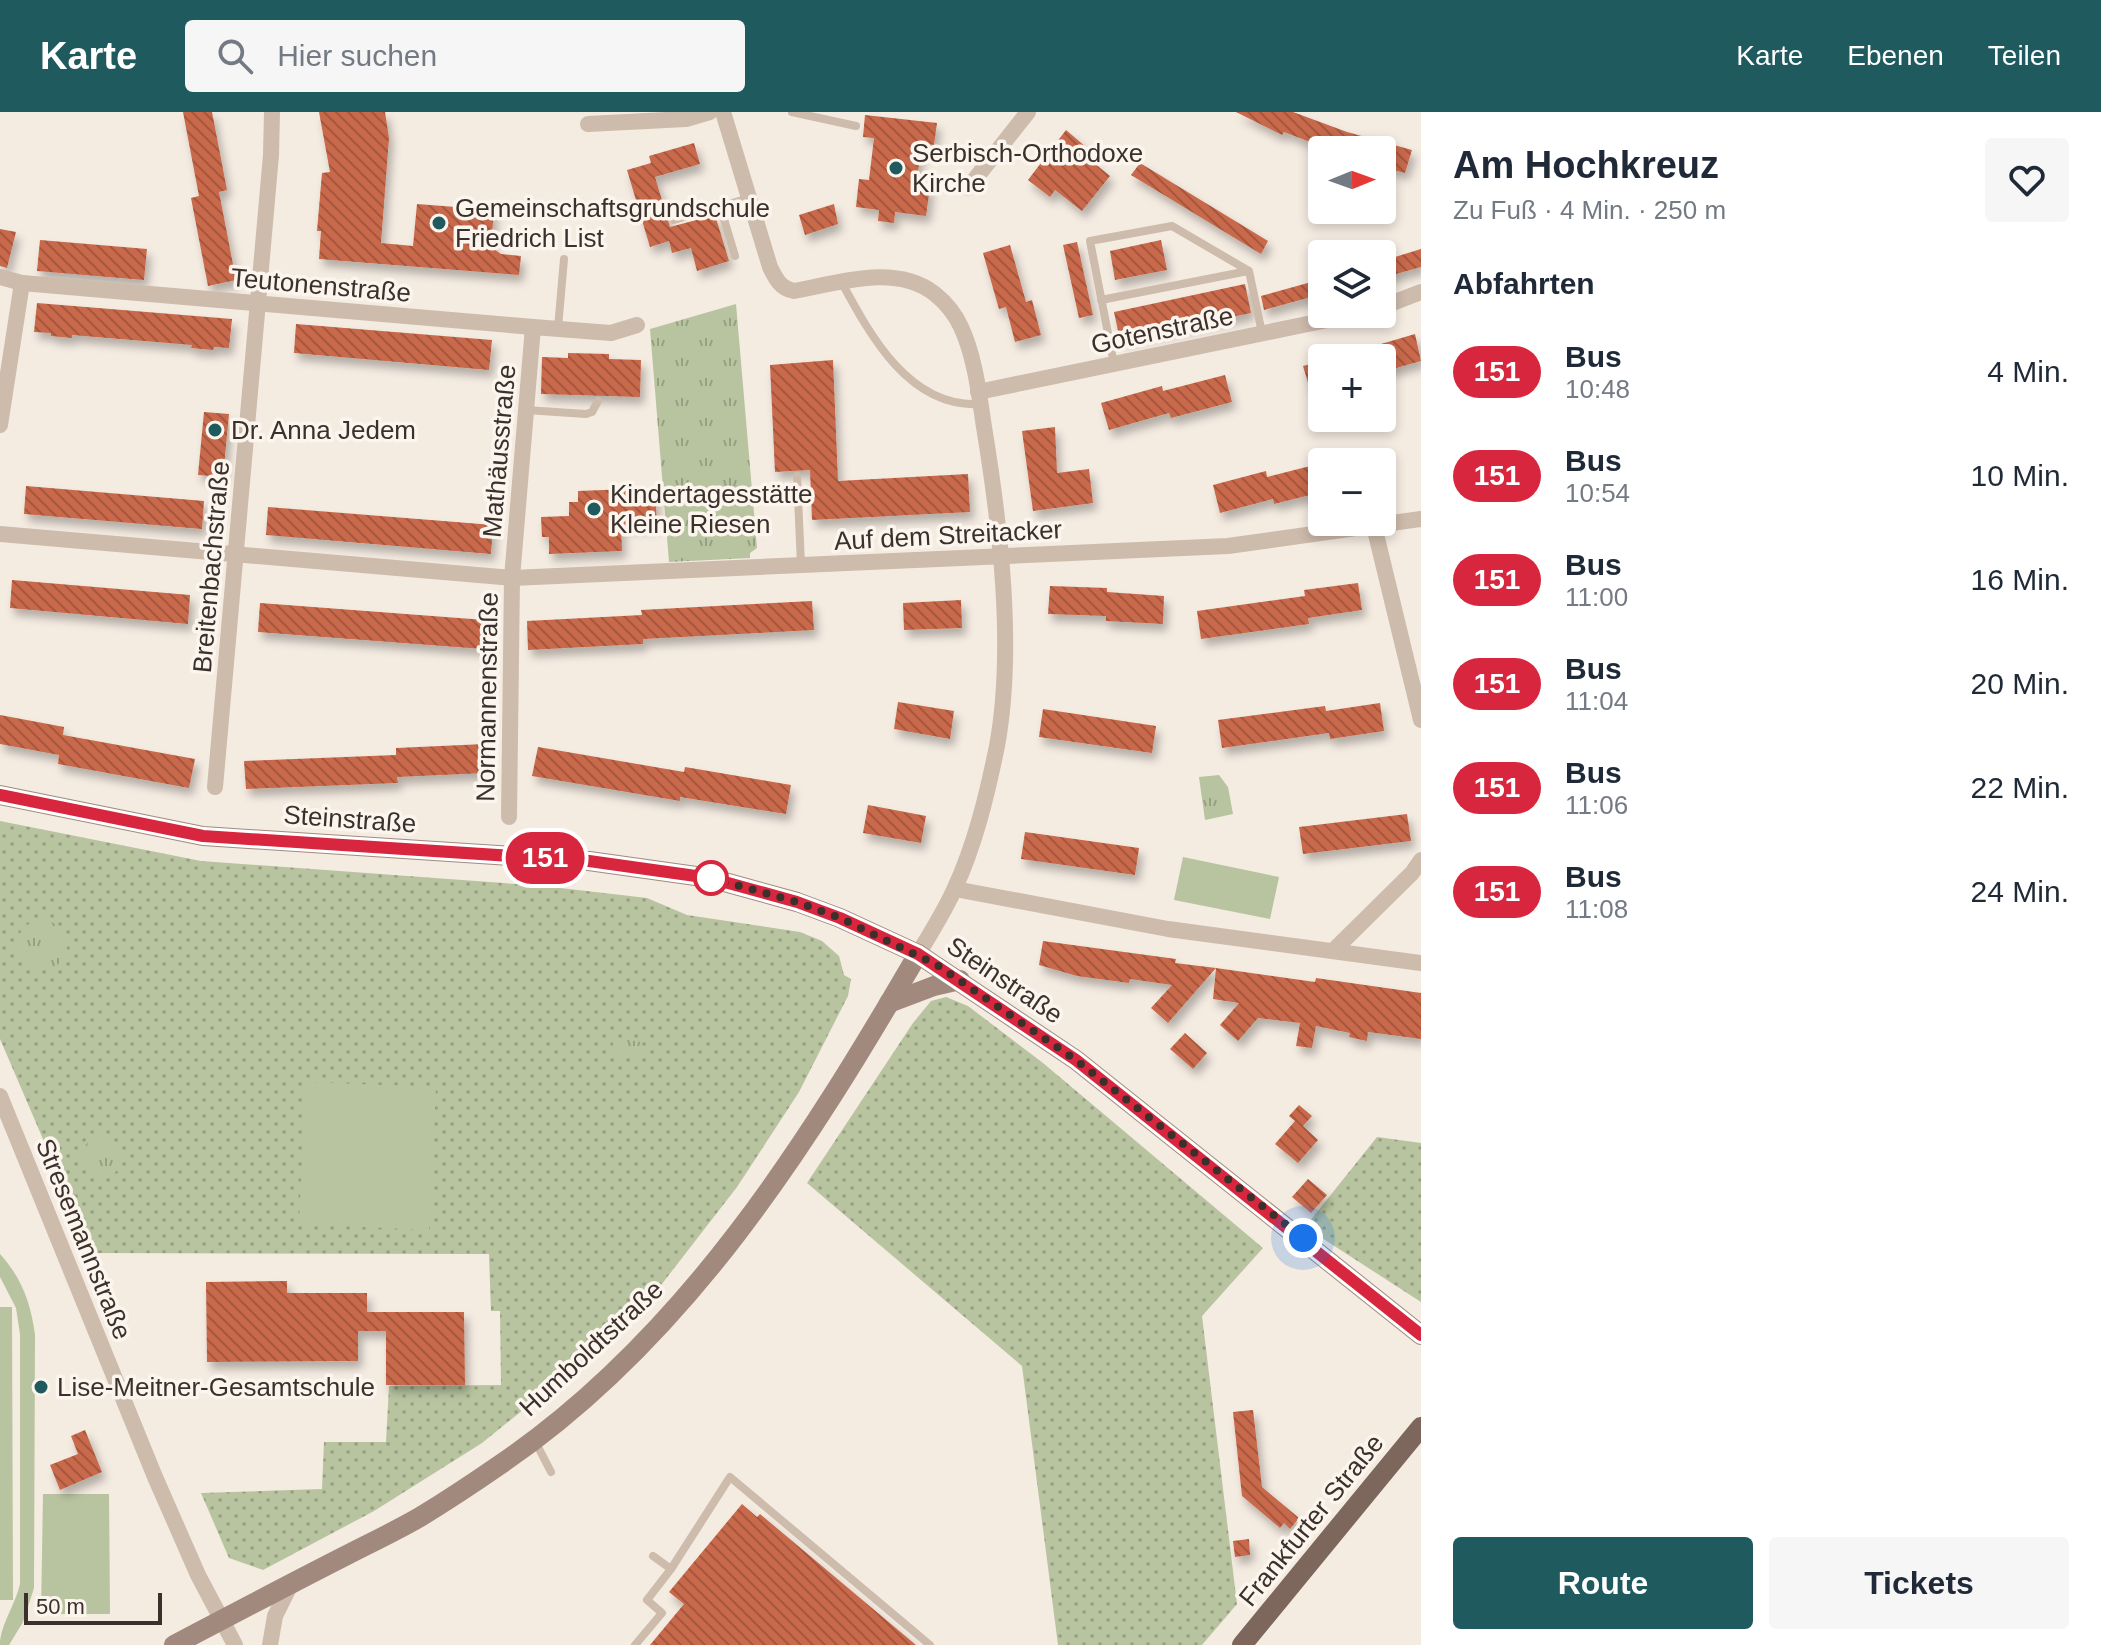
<!DOCTYPE html>
<html lang="de">
<meta charset="utf-8">
<style>
:root{--surface:#fff;--page:#f6f6f7;--text:#1f2937;--muted:#747a83;--accent:#1f5a5e}
body{margin:0;font-family:Arial,sans-serif;background:var(--page);color:var(--text);height:100vh;display:flex;flex-direction:column;font-size:30px;white-space:nowrap}
*{box-sizing:border-box;margin:0}
p{font-size:26px;color:var(--muted)}
.icon{flex:none;width:44px;height:44px;fill:none;stroke:currentColor;stroke-width:2;stroke-linecap:round;stroke-linejoin:round}
.map{position:relative;flex:1;overflow:hidden}
.side{display:flex;flex-direction:column;background:var(--surface);width:680px}
.side>*{flex:none}
.badge{padding:0 16px;border-radius:26px;font-size:28px;line-height:52px}
.needle{width:52px;rotate:89deg}
.tools{position:absolute;left:1308px;top:24px;display:grid;gap:16px}
.tools a{display:grid;place-items:center;width:88px;height:88px;border-radius:8px;background:var(--surface);box-shadow:0 4px 12px #0003;font-size:40px}
.scale{position:absolute;left:24px;bottom:20px;width:138px;box-sizing:border-box;padding-left:8px;border:4px solid #3b302b;border-top:0;font-size:22px;line-height:28px;white-space:nowrap;color:#3b302b;-webkit-text-stroke:6px #fbf5ee;paint-order:stroke}
.you{position:absolute;width:40px;height:40px;margin:-20px;border:6px solid #fff;border-radius:50%;background:#1a73e8;box-shadow:0 0 0 12px #1a73e833}
.map>.badge{position:absolute;translate:-50% -50%;box-shadow:0 0 0 4px #fff}
h2{padding:0 32px;font-size:30px;line-height:72px}
.round{display:grid;place-items:center;flex:none;width:84px;height:84px;border-radius:8px;background:var(--page)}
.overview{display:flex;align-items:center;justify-content:space-between;height:136px;padding:0 32px}
h1{font-size:38px;font-weight:700;line-height:60px}
.primary-button{display:flex;gap:16px;margin-top:auto;padding:16px 32px}
.primary-button a{flex:1;height:92px;border-radius:8px;background:var(--accent);color:#fff;font-size:32px;font-weight:700;line-height:92px;text-align:center}
.primary-button a+a{background:var(--page);color:var(--text)}
ul{padding:0;list-style:none}
li{display:flex;align-items:center;gap:24px;height:104px;padding:0 32px}
li div{flex:1}
li b{display:block;font-size:30px}
li em{font-style:normal}
li .badge{min-width:88px;font-weight:700;text-align:center}
header{display:flex;align-items:center;gap:48px;box-sizing:border-box;height:112px;padding:0 40px;background:var(--accent);color:#fff}
header strong{font-size:38px}
nav{display:flex;gap:44px;margin-inline-start:auto;font-size:28px}
.search{width:560px;height:72px;background:var(--page);display:flex;align-items:center;gap:20px;box-sizing:border-box;padding:0 28px;border-radius:8px;color:var(--muted);font-size:30px}
main{display:flex;flex:1;min-height:0}
.map>svg:first-child{display:block}
</style>
<header>
<strong>Karte</strong>
<div class="search"><svg class="icon" aria-label="search" viewBox="0 0 24 24"><circle cx="10" cy="10" r="6"/><path d="M15 15l6 6"/></svg>Hier suchen</div>
<nav><a>Karte</a><a>Ebenen</a><a>Teilen</a></nav>
</header>
<main>
<div class="map">
<svg width="1421" height="1533" viewBox="0 0 1421 1533">
<defs>
<pattern id="grass-dots" width="8" height="8" patternUnits="userSpaceOnUse" patternTransform="scale(2)"><rect width="8" height="8" fill="#b8c4a0"/><path d="M2 2h.1M6 6h.1" fill="none" stroke="#97a083" stroke-width="1.8" stroke-linecap="round"/></pattern>
<pattern id="park-tufts" width="24" height="20" patternUnits="userSpaceOnUse" patternTransform="scale(2)"><rect width="24" height="20" fill="#b8c4a0"/><path d="M3 7l-1-3M5 7V3M7 7l1-3M15 17l-1-3M17 17v-4M19 17l1-3" fill="none" stroke="#97a083"/></pattern>
<pattern id="building-back-hatch" width="6" height="6" patternUnits="userSpaceOnUse" patternTransform="scale(2)"><rect width="6" height="6" fill="#c8694b"/><path d="M-1 5l2 2M0 0l6 6M5-1l2 2" fill="none" stroke="#a4573f"/></pattern>
<filter id="shadow"><feDropShadow dx="4" dy="7" stdDeviation="4" flood-color="#0004"/></filter>
</defs>
<rect width="100%" height="100%" fill="#f4ebe1"/>
<g fill="url(#grass-dots)">
<polygon points="0,709 201,749 543,774 647,786 687,803 800,820 822,829 839,844 844,863 851,867 848,884 799,980 737,1075 658,1177 576,1255 482,1331 374,1399 263,1458 229,1446 201,1381 322,1377 324,1330 386,1330 389,1274 501,1273 500,1199 491,1199 489,1142 92,1141 0,927"/>
<polygon points="946,885 968,894 1043,951 1263,1136 1202,1204 1237,1492 1202,1533 1058,1533 1022,1254 807,1071 913,911 931,889"/>
<polygon points="1377,1025 1421,1031 1421,1190 1305,1115"/>
</g>
<g fill="url(#park-tufts)">
<polygon points="736,192 757,436 750,441 750,446 669,450 650,217"/>
<polygon points="1219,663 1228,675 1233,702 1205,708 1199,665"/>
<circle cx="42" cy="833" r="25"/>
<polygon points="614,926 642,930 640,945 612,942"/>
<circle cx="102" cy="1045" r="20"/>
</g>
<g fill="#b8c4a0">
<polygon points="1183,745 1279,765 1270,807 1174,788"/>
<polygon points="306,970 436,975 429,1118 299,1112"/>
<path d="M0,1142C22,1166 31,1192 35,1223L34,1476L23,1510L9,1533H0C0,1513 15,1494 20,1472V1222L16,1196L0,1165Z"/>
<polygon points="0,1195 12,1195 13,1488 0,1488"/>
<polygon points="43,1382 109,1382 110,1502 41,1502"/>
</g>
<g fill="url(#building-back-hatch)" filter="url(#shadow)">
<polygon points="183,0 212,0 227,78 219,80 236,168 208,174 191,86 199,84"/>
<polygon points="319,0 385,0 389,26 381,131 413,134 417,92 494,98 491,135 501,142 521,144 519,163 319,147 321,119 317,119 322,61 330,60"/>
<polygon points="1236,0 1293,0 1347,20 1412,38 1405,61 1382,55 1382,38 1331,38 1284,20 1282,23"/>
<polygon points="865,3 937,11 934,33 922,31 916,73 930,75 926,104 895,100 894,111 878,109 879,98 856,95 859,67 869,68 874,26 863,25"/>
<polygon points="1066,18 1086,35 1082,41 1110,64 1082,99 1055,78 1050,85 1028,68"/>
<polygon points="694,31 700,52 655,65 670,115 715,103 729,149 697,159 691,136 672,141 669,129 650,135 627,58 651,51 649,44"/>
<polygon points="1140,51 1268,129 1261,142 1131,63"/>
<polygon points="834,92 838,112 805,123 799,103"/>
<polygon points="0,117 16,120 7,156 0,154"/>
<polygon points="40,128 147,137 144,168 37,159"/>
<polygon points="1161,128 1167,158 1115,168 1110,139"/>
<polygon points="1077,130 1093,203 1079,206 1063,133"/>
<polygon points="1010,133 1026,190 1032,188 1041,223 1015,230 1006,195 999,197 983,141"/>
<polygon points="1421,137 1421,155 1382,166 1382,149"/>
<polygon points="1322,167 1322,182 1264,198 1261,184"/>
<polygon points="1245,172 1251,201 1120,228 1114,200"/>
<polygon points="37,191 232,207 229,236 214,235 213,238 191,236 192,233 72,223 72,226 51,224 51,221 34,220"/>
<polygon points="296,212 492,228 489,258 294,241"/>
<polygon points="1415,222 1421,249 1382,260 1382,246 1348,246 1347,242"/>
<polygon points="568,241 609,242 609,247 641,248 640,285 541,282 542,245 568,246"/>
<polygon points="833,248 838,369 968,362 970,400 812,408 810,358 775,360 770,253"/>
<polygon points="1322,249 1322,303 1318,304 1303,254"/>
<polygon points="1225,263 1232,290 1171,306 1169,301 1109,318 1101,291 1162,274 1163,279"/>
<polygon points="204,300 229,302 223,365 198,363"/>
<polygon points="1055,315 1057,361 1089,357 1093,391 1033,399 1022,319"/>
<polygon points="1322,351 1322,380 1274,392 1273,387 1220,401 1213,373 1266,359 1267,365"/>
<polygon points="26,374 204,389 202,417 24,402"/>
<polygon points="655,376 657,413 621,414 622,439 549,442 549,425 542,425 541,405 569,404 569,390 578,390 578,379"/>
<polygon points="268,395 493,413 491,442 266,423"/>
<polygon points="12,468 190,483 188,512 10,496"/>
<polygon points="1358,471 1362,498 1308,506 1309,512 1201,527 1197,499 1305,484 1304,478"/>
<polygon points="1050,474 1107,476 1107,480 1164,484 1163,512 1106,509 1106,504 1048,502"/>
<polygon points="961,488 962,516 904,518 903,491"/>
<polygon points="812,489 814,518 643,527 643,532 528,538 527,509 642,503 641,498"/>
<polygon points="260,491 485,508 483,537 258,520"/>
<polygon points="898,590 954,599 950,627 894,617"/>
<polygon points="1380,591 1384,619 1330,627 1329,621 1222,636 1218,608 1325,594 1326,599"/>
<polygon points="1043,597 1156,614 1152,641 1039,625"/>
<polygon points="0,603 64,615 63,623 195,647 189,676 58,652 59,643 0,632"/>
<polygon points="485,632 486,661 397,665 398,671 246,677 244,649 396,643 396,636"/>
<polygon points="538,635 684,660 685,655 791,673 786,702 680,685 680,689 532,664"/>
<polygon points="868,693 926,704 921,731 863,721"/>
<polygon points="1407,702 1411,729 1303,742 1299,715"/>
<polygon points="1025,720 1139,736 1135,763 1021,747"/>
<polygon points="1043,829 1176,847 1175,851 1216,856 1168,911 1151,896 1172,873 1130,867 1129,871 1077,864 1039,853"/>
<polygon points="1216,856 1315,870 1316,866 1421,881 1421,927 1368,920 1367,929 1349,925 1350,921 1316,914 1312,936 1296,934 1300,911 1258,906 1238,929 1220,913 1239,891 1213,887"/>
<polygon points="1185,921 1207,941 1193,957 1170,937"/>
<polygon points="1299,993 1312,1004 1303,1014 1318,1028 1298,1051 1275,1032 1295,1009 1289,1004"/>
<polygon points="1308,1067 1327,1083 1311,1101 1292,1085"/>
<polygon points="287,1169 287,1181 367,1181 367,1200 464,1200 465,1273 386,1273 386,1219 358,1219 358,1249 207,1250 206,1170"/>
<polygon points="1253,1298 1262,1375 1299,1406 1290,1417 1284,1411 1280,1416 1242,1384 1233,1300"/>
<polygon points="85,1318 102,1360 60,1378 50,1353 78,1342 71,1324"/>
<polygon points="742,1392 757,1405 760,1402 916,1533 650,1533 684,1492 669,1480"/>
<polygon points="1249,1427 1250,1443 1235,1445 1233,1429"/>
</g>
<g fill="none" stroke-linecap="round" stroke-linejoin="round">
<g stroke="#cdbbac" stroke-width="8">
<polyline points="792,0 856,14"/>
<polyline points="720,94 735,144"/>
<polyline points="674,108 749,86"/>
<path d="M842,171C871,225 910,296 980,292"/>
<polyline points="1101,188 1248,159"/>
<polyline points="558,216 564,147"/>
<polyline points="1114,252 1090,129 1172,114 1249,159 1262,221"/>
<polyline points="526,298 586,302 592,300 598,289"/>
<polyline points="797,364 801,452"/>
<polyline points="535,1329 551,1360"/>
<polyline points="653,1444 671,1457"/>
<polyline points="635,1533 662,1501 647,1488 671,1457 730,1365 930,1533"/>
</g>
<g stroke="#cdbbac" stroke-width="16">
<path d="M723,0L770,155C776,167 780,176 794,179C838,171 896,151 935,182C945,190 955,202 961,215C975,245 979,282 984,315C1000,412 1015,536 997,634C987,683 975,733 954,778C944,800 931,821 918,842"/>
<polyline points="588,12 686,7 710,0"/>
<polyline points="968,76 1028,0"/>
<polyline points="0,165 22,171 533,215 611,221 637,213"/>
<polyline points="1382,195 1421,180"/>
<polyline points="978,280 1356,202"/>
<polyline points="0,313 22,171"/>
<polyline points="1374,414 1421,608"/>
<polyline points="0,422 512,466 1228,434 1421,407"/>
<polyline points="215,675 271,43 272,0"/>
<polyline points="509,705 512,466 533,215"/>
<polyline points="955,777 1168,817 1421,851"/>
<polyline points="1333,839 1412,761 1421,748"/>
<polyline points="0,984 155,1365 198,1463 235,1533"/>
<polyline points="270,1533 275,1504 291,1472"/>
</g>
<g stroke="#a18a7d" stroke-width="20">
<polyline points="0,683 203,724 589,749 710,766 797,790 840,806 918,842 1076,948 1421,1223"/>
<polyline points="889,891 934,874 960,868"/>
<path d="M174,1533C231,1503 288,1473 345,1444C370,1431 396,1419 420,1405C448,1388 475,1370 501,1352C686,1226 808,1031 918,842"/>
</g>
<polyline stroke="#7d675c" stroke-width="20" points="1242,1533 1421,1315"/>
</g>
<g fill="none" stroke-linecap="round" stroke-linejoin="round">
<defs>
<polyline id="line" points="0,683 203,724 589,749 710,766 797,790 840,806 918,842 1076,948 1421,1223"/>
</defs>
<use href="#line" stroke="#fff" stroke-width="18"/>
<use href="#line" stroke="#d7263d" stroke-width="12"/>
<polyline stroke="#3b302b" stroke-width="8" stroke-dasharray="0 14.4" points="711,766 797,790 840,806 937,853 1076,948 1303,1126"/>
</g>
<g fill="#1f5a5e" stroke="#fbf5ee" stroke-width="3">
<circle cx="896" cy="56" r="8"/>
<circle cx="439" cy="111" r="8"/>
<circle cx="215" cy="318" r="8"/>
<circle cx="594" cy="397" r="8"/>
<circle cx="41" cy="1275" r="8"/>
</g>
<circle fill="#fff" stroke="#d7263d" stroke-width="4" cx="711" cy="766" r="16"/>
<g text-anchor="middle" dominant-baseline="central" stroke-width="7" stroke-linejoin="round" paint-order="stroke">
<g font-size="26" fill="#3b302b" stroke="#fbf5ee" text-anchor="start">
<text x="912" y="41">Serbisch-Orthodoxe<tspan x="912" dy="30">Kirche</tspan></text>
<text x="455" y="96">Gemeinschaftsgrundschule<tspan x="455" dy="30">Friedrich List</tspan></text>
<text x="231" y="318">Dr. Anna Jedem</text>
<text x="610" y="382">Kindertagesstätte<tspan x="610" dy="30">Kleine Riesen</tspan></text>
<text x="57" y="1275">Lise-Meitner-Gesamtschule</text>
</g>
<g font-size="26" fill="#3b302b" stroke="#fbf5ee">
<text transform="translate(321 173) rotate(5)">Teutonenstraße</text>
<text transform="translate(1162 218) rotate(-12)">Gotenstraße</text>
<text transform="translate(499 339) rotate(-85)">Mathäusstraße</text>
<text transform="translate(948 423) rotate(-3)">Auf dem Streitacker</text>
<text transform="translate(211 455) rotate(-85)">Breitenbachstraße</text>
<text transform="translate(487 585) rotate(-89)">Normannenstraße</text>
<text transform="translate(350 707) rotate(4)">Steinstraße</text>
<text transform="translate(1005 868) rotate(34)">Steinstraße</text>
<text transform="translate(84 1127) rotate(68)">Stresemannstraße</text>
<text transform="translate(591 1236) rotate(-43)">Humboldtstraße</text>
<text transform="translate(1311 1408) rotate(-51)">Frankfurter Straße</text>
</g>
</g>
</svg>
<div class="tools">
<a><svg class="needle" viewBox="-14 -14 28 28"><path d="M0-13l5 13h-10z" fill="#e53935"/><path d="M0 13l5-13h-10z" fill="#747a83"/></svg></a>
<a><svg class="icon" aria-label="layers" viewBox="0 0 24 24"><path d="M12 4l9 5-9 5-9-5zM3 14l9 5 9-5"/></svg></a>
<a>+</a>
<a>−</a>
</div>
<div class="scale">50 m</div>
<div class="you" style="left:1303px;top:1126px"></div>
<b class="badge" style="left:545px;top:746px;background:#d7263d;color:#fff">151</b>
</div>
<section class="side">
<div class="overview"><div><h1>Am Hochkreuz</h1><p>Zu Fuß · 4 Min. · 250 m</p></div><a class="round"><svg class="icon" aria-label="heart" viewBox="0 0 24 24"><path d="M12 20l-8-8c-3-5 5-10 8-4 3-6 11-1 8 4z"/></svg></a></div>
<h2>Abfahrten</h2>
<ul>
<li><span class="badge" style="background:#d7263d;color:#fff">151</span><div><b>Bus</b><p>10:48</p></div><em>4 Min.</em></li>
<li><span class="badge" style="background:#d7263d;color:#fff">151</span><div><b>Bus</b><p>10:54</p></div><em>10 Min.</em></li>
<li><span class="badge" style="background:#d7263d;color:#fff">151</span><div><b>Bus</b><p>11:00</p></div><em>16 Min.</em></li>
<li><span class="badge" style="background:#d7263d;color:#fff">151</span><div><b>Bus</b><p>11:04</p></div><em>20 Min.</em></li>
<li><span class="badge" style="background:#d7263d;color:#fff">151</span><div><b>Bus</b><p>11:06</p></div><em>22 Min.</em></li>
<li><span class="badge" style="background:#d7263d;color:#fff">151</span><div><b>Bus</b><p>11:08</p></div><em>24 Min.</em></li>
</ul>
<div class="primary-button"><a>Route</a><a>Tickets</a></div>
</section>
</main>
